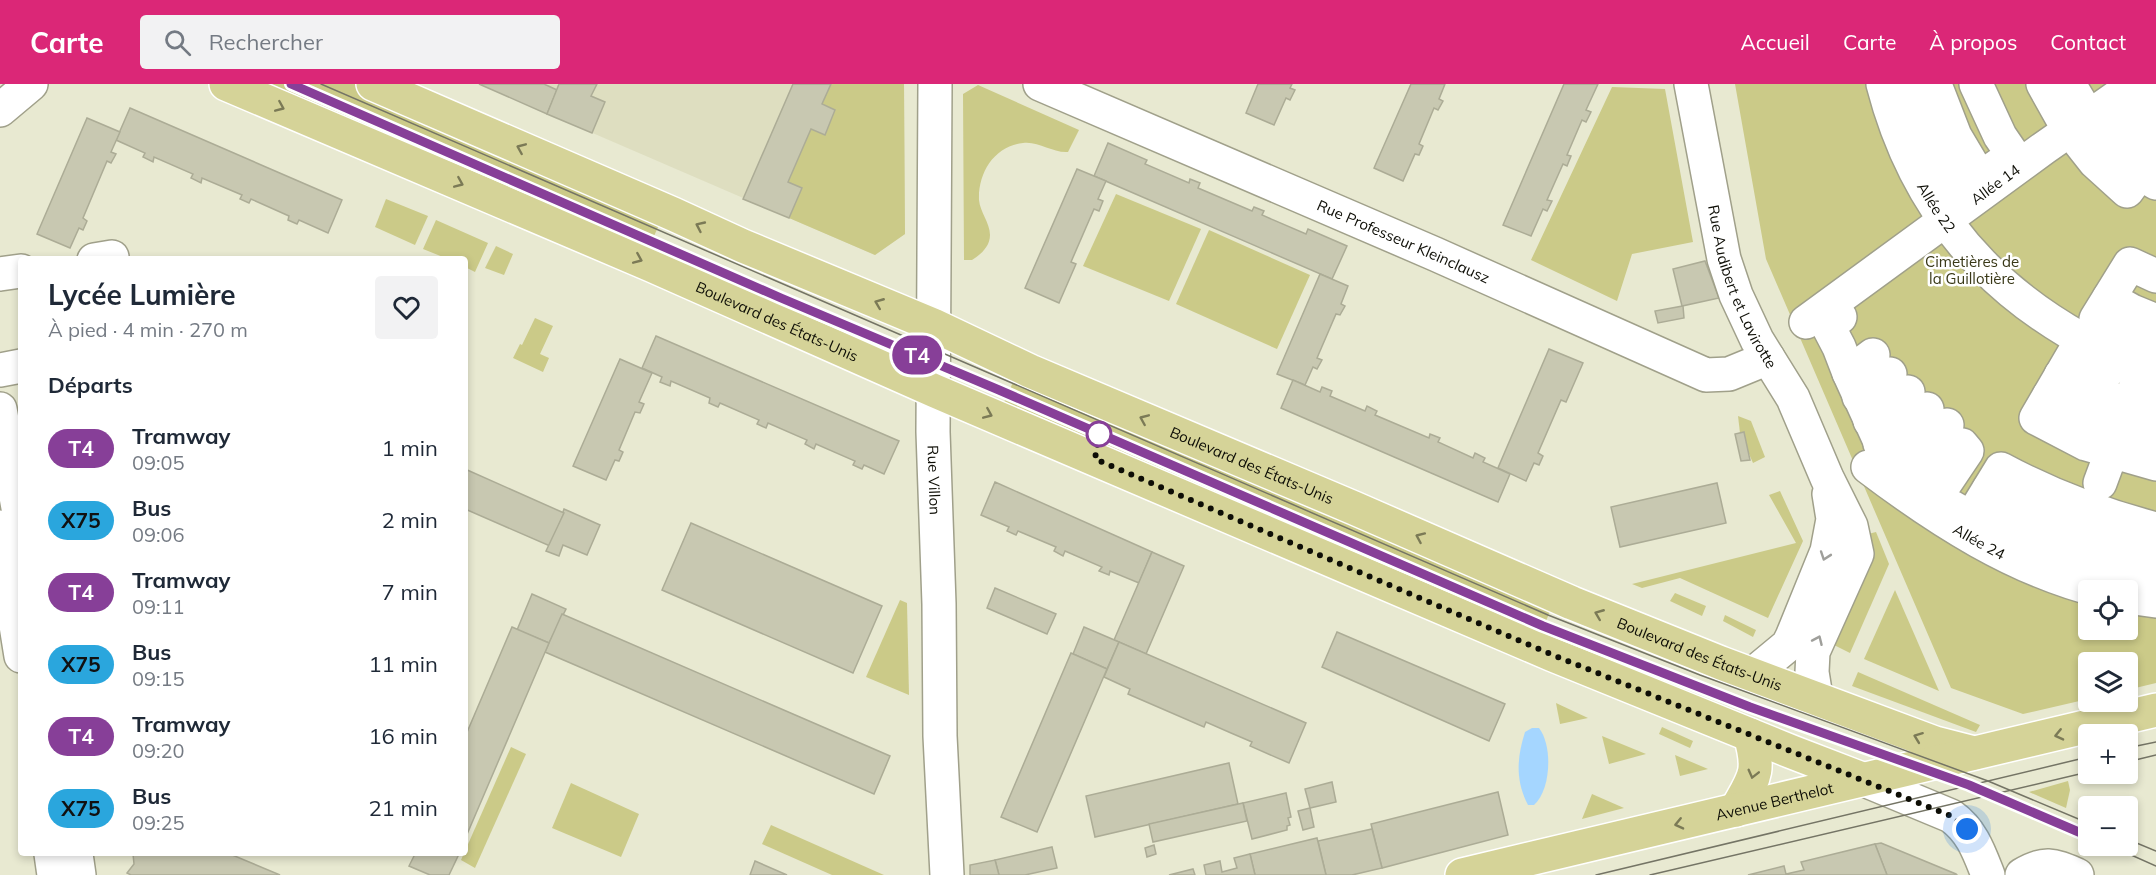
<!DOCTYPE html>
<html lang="fr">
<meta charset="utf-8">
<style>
:root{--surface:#fff;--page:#f2f2f3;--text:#1f2937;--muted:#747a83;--accent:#db2777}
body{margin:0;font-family:Mulish,sans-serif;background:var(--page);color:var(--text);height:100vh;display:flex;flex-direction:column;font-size:22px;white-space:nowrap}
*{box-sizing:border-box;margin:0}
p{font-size:20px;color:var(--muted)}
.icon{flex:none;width:33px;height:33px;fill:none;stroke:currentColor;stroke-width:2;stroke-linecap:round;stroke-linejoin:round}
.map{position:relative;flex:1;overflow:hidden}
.panel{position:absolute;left:18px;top:172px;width:450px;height:600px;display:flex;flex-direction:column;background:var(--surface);border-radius:6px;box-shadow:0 3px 9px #0003}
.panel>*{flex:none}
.badge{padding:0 12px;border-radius:20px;font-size:21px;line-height:39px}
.controls{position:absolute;left:2078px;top:496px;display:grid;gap:12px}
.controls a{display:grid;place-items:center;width:60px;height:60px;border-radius:6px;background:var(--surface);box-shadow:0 3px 9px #0003;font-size:30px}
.you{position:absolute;width:30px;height:30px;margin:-15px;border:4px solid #fff;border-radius:50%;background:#1a73e8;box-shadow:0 0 0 9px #1a73e833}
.map>.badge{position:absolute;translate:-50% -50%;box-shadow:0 0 0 3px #fff}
h2{padding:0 30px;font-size:22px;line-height:54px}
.round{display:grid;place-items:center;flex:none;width:63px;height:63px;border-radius:6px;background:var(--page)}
.summary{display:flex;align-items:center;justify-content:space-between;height:102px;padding:0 30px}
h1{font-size:28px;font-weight:700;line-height:45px}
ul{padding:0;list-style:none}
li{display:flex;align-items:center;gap:18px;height:72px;padding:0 30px}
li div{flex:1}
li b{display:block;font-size:22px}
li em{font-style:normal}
li .badge{min-width:66px;font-weight:700;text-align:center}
header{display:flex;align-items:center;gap:36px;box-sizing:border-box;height:84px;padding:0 30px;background:var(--accent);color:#fff}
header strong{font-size:28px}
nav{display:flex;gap:33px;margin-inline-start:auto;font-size:21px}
.search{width:420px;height:54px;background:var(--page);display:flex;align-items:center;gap:15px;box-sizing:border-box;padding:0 21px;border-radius:6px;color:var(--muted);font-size:22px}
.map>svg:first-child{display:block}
</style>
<header>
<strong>Carte</strong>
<div class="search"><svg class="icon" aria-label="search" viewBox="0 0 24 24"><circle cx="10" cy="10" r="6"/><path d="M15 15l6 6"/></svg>Rechercher</div>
<nav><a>Accueil</a><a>Carte</a><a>À propos</a><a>Contact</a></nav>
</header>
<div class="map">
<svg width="2156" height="791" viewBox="0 0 2156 791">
<rect width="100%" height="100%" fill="#e8e9d1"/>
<polygon fill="#dedec0" points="479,0 904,0 905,150 875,171"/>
<g fill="#cbca88" fill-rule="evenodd">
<polygon points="251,0 357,0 663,132 646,170"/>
<polygon points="831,0 904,0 905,150 875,171 789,134 802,104 788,98 811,45 825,51 835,26 822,20"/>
<path d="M1735,0H2156V599L2127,606V579H2088V615L2023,630L1951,604L1766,175ZM2088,507H2127V546H2088Z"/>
<path d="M978,1L1079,46L1068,68C1052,69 1039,57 1023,59C995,62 978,88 979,116C980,128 990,139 990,151C990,163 980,171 972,176H964L963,10Z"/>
<polygon points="1612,3 1665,5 1693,158 1632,170 1617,217 1531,176"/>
<polygon points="1116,110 1201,145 1169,217 1083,182"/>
<polygon points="386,115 428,132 415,161 375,143"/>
<polygon points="436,136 488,159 475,188 465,183 465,176 448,175 423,165"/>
<polygon points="1209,146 1310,191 1277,265 1176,220"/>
<polygon points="496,162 513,170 504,191 485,184"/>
<polygon points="535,234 553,242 540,270 549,274 543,288 513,274 520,260 522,261"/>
<polygon points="1018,287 1554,518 1538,556 1001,325"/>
<polygon points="1738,332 1751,337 1765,373 1753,379 1740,349"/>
<polygon points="1780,407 1803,457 1768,534 1680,494 1642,504 1632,500 1796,459 1769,411"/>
<polygon points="1876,448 1889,480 1850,569 1830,559 1868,450"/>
<polygon points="1895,506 1939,607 1864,575"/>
<polygon points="1675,509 1706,522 1702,532 1670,517"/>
<polygon points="900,516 907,519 909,611 866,593"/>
<polygon points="1725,531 1756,546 1753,553 1723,537"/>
<polygon points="1858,588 1980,641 1976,648 1852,602"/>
<polygon points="1556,619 1588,634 1560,640"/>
<polygon points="1662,643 1693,657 1690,664 1659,650"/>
<polygon points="1602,652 1646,670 1609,680"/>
<polygon points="511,663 526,670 475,784 461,776"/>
<polygon points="1675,671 1708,685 1680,692"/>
<polygon points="2068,697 2070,706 2066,724 2029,708"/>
<polygon points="571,699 639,730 621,773 552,744"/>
<polygon points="1592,710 1624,724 1582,735"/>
<polygon points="771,741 884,791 832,791 762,760"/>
</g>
<path fill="#a5d6ff" d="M1532,644H1539C1553,662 1551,706 1534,721H1528C1515,696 1517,673 1525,648Z"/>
<g fill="#c8c8b1" stroke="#acac96" stroke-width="1.5">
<polygon points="479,0 544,0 557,6 547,30"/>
<polygon points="559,0 597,0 591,12 605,18 592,49 547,30"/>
<polygon points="793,0 831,0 822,20 835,26 825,51 811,45 788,98 802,104 789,134 743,115"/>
<polygon points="1258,0 1292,0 1290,4 1295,6 1290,16 1286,14 1274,41 1246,29"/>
<polygon points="1411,0 1445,0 1439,15 1443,17 1438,26 1434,24 1419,60 1423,62 1419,71 1415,70 1403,97 1374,84"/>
<polygon points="1564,0 1598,0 1586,26 1591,28 1586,38 1582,36 1567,71 1571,72 1567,82 1563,80 1547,116 1552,117 1547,127 1543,125 1531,152 1503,141"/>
<polygon points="130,24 342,116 328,149 299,136 297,140 288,136 289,132 251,115 249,119 240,115 242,111 202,94 201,99 191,94 193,90 154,73 153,78 143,73 145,69 116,56"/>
<polygon points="87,34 120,48 111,68 116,70 111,79 107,77 83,134 87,137 83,146 79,144 70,164 37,150"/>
<polygon points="1108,59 1147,76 1145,80 1189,99 1190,95 1200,99 1198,104 1252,127 1254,123 1264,127 1262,131 1306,150 1308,145 1347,162 1332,195 1094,92"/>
<polygon points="1077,85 1106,97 1098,115 1103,117 1099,127 1094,125 1071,178 1076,180 1059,219 1025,204"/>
<polygon points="1705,177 1719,214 1682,222 1673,185"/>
<polygon points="1320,190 1348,202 1341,220 1345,222 1340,231 1336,230 1317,274 1322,276 1317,285 1313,283 1305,301 1277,290"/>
<polygon points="1683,222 1684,234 1658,239 1655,227"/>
<polygon points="656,252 899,357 884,390 864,381 862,385 853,381 855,377 816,360 814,365 805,360 807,356 768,339 766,344 757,340 759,336 720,319 718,323 709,319 710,314 671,297 670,302 660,298 662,293 642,284"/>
<polygon points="1549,265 1583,279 1566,318 1561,316 1538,369 1543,372 1539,381 1534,379 1526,397 1498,384"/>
<polygon points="620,275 652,289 639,318 644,320 640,329 635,328 619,366 623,368 619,377 615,376 606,396 573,382"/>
<polygon points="1293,296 1320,308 1322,303 1332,307 1330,312 1365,327 1367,322 1377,327 1375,331 1429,354 1430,350 1440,354 1438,358 1473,374 1475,369 1485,374 1483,378 1510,390 1498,418 1281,324"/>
<polygon points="1744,348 1750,376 1741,377 1735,350"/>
<polygon points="465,385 564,429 550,462 465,425"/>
<polygon points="995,398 1152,468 1139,499 1110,487 1109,491 1099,487 1102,483 1065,467 1063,472 1054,467 1056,463 1018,447 1016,451 1007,447 1009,443 981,431"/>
<polygon points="1717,399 1726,439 1620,463 1611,423"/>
<polygon points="564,425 600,441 587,471 563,461 559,472 546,467 564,429 563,428"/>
<polygon points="691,439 882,522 853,589 662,506"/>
<polygon points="1152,468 1184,482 1146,570 1114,556"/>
<polygon points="995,504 1056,530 1047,550 987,524"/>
<polygon points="532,510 566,525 549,559 517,546"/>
<polygon points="562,530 890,672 874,710 545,568"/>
<polygon points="512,543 549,559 465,755 465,653"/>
<polygon points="1084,543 1119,558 1107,585 1073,570"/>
<polygon points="1337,548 1505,620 1489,657 1322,583"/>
<polygon points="1119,558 1306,639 1289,679 1250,662 1252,658 1231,649 1206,638 1204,643 1128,610 1130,605 1104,593"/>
<polygon points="1071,569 1107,585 1037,748 1001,733"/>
<polygon points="1229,679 1238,720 1095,753 1086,712"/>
<polygon points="1332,698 1336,718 1310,724 1305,705"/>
<polygon points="1498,708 1508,751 1382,784 1371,740"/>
<polygon points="1286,709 1291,733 1288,734 1290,741 1287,742 1287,746 1252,755 1243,719"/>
<polygon points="1243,719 1247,737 1153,758 1149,740"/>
<polygon points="1310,724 1314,743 1303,746 1298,727"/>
<polygon points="1372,745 1382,784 1352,791 1326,791 1318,757"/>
<polygon points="1317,754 1326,791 1255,791 1250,770"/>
<polygon points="1881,759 1956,790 1957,791 1887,791 1875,760"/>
<polygon points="1875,760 1887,791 1748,791 1784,782 1786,790 1804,786 1801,778"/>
<polygon points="1154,761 1156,770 1147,773 1145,764"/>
<polygon points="1052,763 1057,784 1025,791 999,791 995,776"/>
<polygon points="133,770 230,770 280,791 131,791 127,789 134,780"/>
<polygon points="415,770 459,770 449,791 430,791 409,782"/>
<polygon points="1250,770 1255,791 1206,791 1204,781 1220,777 1222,788 1237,784 1234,774"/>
<polygon points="995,776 999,791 970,791 970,781"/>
<polygon points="755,777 787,791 750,791"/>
<polygon points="1193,785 1195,791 1169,791"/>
</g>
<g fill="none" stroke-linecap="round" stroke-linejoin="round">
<defs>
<g id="minor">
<path id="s1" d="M935,0L933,348L939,520L940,652L947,791"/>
<path id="s2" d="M1040,0L1435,170L1706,291L1729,290L1768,274"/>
<path id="s3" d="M1691,0L1724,175L1736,211L1757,256L1793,314L1827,394L1851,442L1857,470L1813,568L1812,588L1816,613"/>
<path id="s4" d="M1883,0C1921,147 2017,236 2156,290"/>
<polyline points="2043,0 2062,34"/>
<polyline points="2069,0 2081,20"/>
<polyline points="2124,0 2143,24 2156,37"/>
<polyline points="2155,0 2156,2"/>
<polyline points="1936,3 1955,52 1980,94"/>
<polyline points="1912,9 1932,61 1959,109 2013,71 2000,52 1976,0"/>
<polyline points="0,26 31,0"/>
<polyline points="2117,30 2126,41 2153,67 2140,89 2099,44 2080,59 2095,78 2127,107 2140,89 2156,99"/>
<polyline points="94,176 112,173"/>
<polyline points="0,190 21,187"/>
<polyline points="2156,192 2130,180 2096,235 2114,246 2156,264"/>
<polyline points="2109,214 2132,227 2156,237"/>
<polyline points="1840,233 1828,242 1839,263 1849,289 1887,373 1904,390 1915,396"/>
<path id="s5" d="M1806,238L2044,64L2127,6"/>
<polyline points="0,286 21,282"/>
<polyline points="2107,288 2074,269 2036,334 2086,360 2156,380"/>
<polyline points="1849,289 1873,271"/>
<path d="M2061,291C2092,308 2122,320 2156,330"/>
<polyline points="2049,312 2104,339 2156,356"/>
<polyline points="1859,313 1890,290"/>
<polyline points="0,325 21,440"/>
<polyline points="1870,337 1908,308"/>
<polyline points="1880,360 1927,325"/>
<polyline points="1894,381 1947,341"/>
<path id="s6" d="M1868,383C1938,436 2015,486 2101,507"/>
<polyline points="2100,399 2137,299 2156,306"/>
<path d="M1989,405C2034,436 2103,458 2156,469"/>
<path d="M1952,423L1971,434L2001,385C2051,412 2102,431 2156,445"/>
<polyline points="1928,425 1967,367 1962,361 1916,396 1935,408"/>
<path d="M1975,428C2032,456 2092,485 2156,493"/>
<polyline points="0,443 21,572"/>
<polyline points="2127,513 2156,517"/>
<polyline points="1753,590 1788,561 1792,553 1827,467 1833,435 1829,410"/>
<path d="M1862,695L1951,732C1972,747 1979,768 1988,791"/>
<polyline points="51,770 54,791"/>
<polyline points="76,770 79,791"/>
<path d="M2022,791C2045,777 2053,781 2077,791"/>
</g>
<g id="major">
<path id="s7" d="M226,0L651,181L935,307L1553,571L1792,668L1862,695"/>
<path id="s8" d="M373,0L673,130L743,162L933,241L1030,287L1354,424L1572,519L1721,579L1935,659L1974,669"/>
<path d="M1736,726C1754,694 1761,689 1750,651"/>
<path id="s9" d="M1462,791L2156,626"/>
</g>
</defs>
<use href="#minor" stroke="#a0a08a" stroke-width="36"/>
<use href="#major" stroke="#fff" stroke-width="36"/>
<use href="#minor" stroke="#fff" stroke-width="33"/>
<use href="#major" stroke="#d5d398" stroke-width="33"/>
<g stroke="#747465" stroke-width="1.5">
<polyline points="291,0 652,156 781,214 999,306 1543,542 1751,623 1969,701 2088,752"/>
<polyline points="321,0 1548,531 1700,591 1988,697 2088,739"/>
<polyline points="2127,664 2156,658"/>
<polyline points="2127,678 2156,671"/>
<polyline points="2127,755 2156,767"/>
<polyline points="2111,762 2156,782"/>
<polyline points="1596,791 2088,673"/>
<polyline points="1650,791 2088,688"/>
</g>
</g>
<defs><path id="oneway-chevron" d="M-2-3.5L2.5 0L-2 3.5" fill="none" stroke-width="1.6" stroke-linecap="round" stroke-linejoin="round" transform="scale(1.5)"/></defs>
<g stroke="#7b7a56">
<use href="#oneway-chevron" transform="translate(280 23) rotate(23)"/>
<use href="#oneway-chevron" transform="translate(521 64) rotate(-157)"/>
<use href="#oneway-chevron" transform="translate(459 99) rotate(23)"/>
<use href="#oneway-chevron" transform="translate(700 142) rotate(-155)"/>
<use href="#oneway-chevron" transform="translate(638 175) rotate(23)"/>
<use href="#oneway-chevron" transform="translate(879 219) rotate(-158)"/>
<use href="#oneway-chevron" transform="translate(988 330) rotate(23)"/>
<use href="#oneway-chevron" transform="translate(1144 335) rotate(-157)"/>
<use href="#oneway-chevron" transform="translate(1420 453) rotate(-156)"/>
<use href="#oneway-chevron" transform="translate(1599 530) rotate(-158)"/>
<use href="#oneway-chevron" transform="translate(2059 651) rotate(167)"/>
<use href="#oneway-chevron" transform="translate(1918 653) rotate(-159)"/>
<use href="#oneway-chevron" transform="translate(1753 690) rotate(104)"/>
<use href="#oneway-chevron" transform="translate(1679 740) rotate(167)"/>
</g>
<g stroke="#9f9f9b">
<use href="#oneway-chevron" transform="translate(1825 472) rotate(109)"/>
<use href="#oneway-chevron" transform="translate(1818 556) rotate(-66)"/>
</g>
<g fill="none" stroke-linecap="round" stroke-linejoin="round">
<defs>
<polyline id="line" points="291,0 781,214 999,306 1543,542 1750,623 1969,701 2088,752"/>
</defs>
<use href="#line" stroke="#fff" stroke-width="14"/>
<use href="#line" stroke="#873f98" stroke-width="9"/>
<polyline stroke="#0e0e06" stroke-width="6" stroke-dasharray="0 10.8" points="1099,350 1095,375 1553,571 1951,732 1967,745"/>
</g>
<circle fill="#fff" stroke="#873f98" stroke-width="3" cx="1099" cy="350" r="12"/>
<g text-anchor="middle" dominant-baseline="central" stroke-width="5" stroke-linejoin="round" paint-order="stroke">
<g font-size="15" fill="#0e0e06" stroke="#fff">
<text stroke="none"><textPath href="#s5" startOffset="234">Allée 14</textPath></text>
<text stroke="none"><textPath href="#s4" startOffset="135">Allée 22</textPath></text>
<text stroke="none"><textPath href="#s2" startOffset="396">Rue Professeur Kleinclausz</textPath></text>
<text stroke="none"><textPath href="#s3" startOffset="210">Rue Audibert et Lavirotte</textPath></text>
<text stroke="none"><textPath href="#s7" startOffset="600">Boulevard des États-Unis</textPath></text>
<text stroke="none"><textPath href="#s8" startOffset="958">Boulevard des États-Unis</textPath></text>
<text stroke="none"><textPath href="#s1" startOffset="396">Rue Villon</textPath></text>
<text stroke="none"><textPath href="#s6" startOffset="134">Allée 24</textPath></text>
<text stroke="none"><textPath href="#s8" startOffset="1444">Boulevard des États-Unis</textPath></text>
<text stroke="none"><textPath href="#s9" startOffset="321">Avenue Berthelot</textPath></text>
</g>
<g font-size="15" fill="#393817" stroke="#fff">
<text x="1972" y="177">Cimetières de<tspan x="1972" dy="17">la Guillotière</tspan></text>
</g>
</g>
</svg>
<div class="controls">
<a><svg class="icon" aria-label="locate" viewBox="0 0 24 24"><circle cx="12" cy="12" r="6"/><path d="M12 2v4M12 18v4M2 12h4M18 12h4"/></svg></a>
<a><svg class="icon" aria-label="layers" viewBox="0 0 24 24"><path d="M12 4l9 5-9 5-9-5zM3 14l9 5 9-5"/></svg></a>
<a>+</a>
<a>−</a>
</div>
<div class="you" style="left:1967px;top:745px"></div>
<b class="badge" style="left:917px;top:271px;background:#873f98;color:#fff">T4</b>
<section class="panel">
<div class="summary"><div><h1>Lycée Lumière</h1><p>À pied · 4 min · 270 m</p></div><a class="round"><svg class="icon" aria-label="heart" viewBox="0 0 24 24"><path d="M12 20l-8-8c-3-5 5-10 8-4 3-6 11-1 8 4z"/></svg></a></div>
<h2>Départs</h2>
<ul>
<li><span class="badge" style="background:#873f98;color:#fff">T4</span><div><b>Tramway</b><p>09:05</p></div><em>1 min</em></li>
<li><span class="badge" style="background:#2aa6dd;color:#111">X75</span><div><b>Bus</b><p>09:06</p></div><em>2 min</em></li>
<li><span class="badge" style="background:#873f98;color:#fff">T4</span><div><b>Tramway</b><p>09:11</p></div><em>7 min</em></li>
<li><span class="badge" style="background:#2aa6dd;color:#111">X75</span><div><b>Bus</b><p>09:15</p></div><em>11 min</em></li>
<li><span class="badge" style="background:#873f98;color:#fff">T4</span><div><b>Tramway</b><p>09:20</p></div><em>16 min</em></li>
<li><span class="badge" style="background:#2aa6dd;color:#111">X75</span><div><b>Bus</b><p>09:25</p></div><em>21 min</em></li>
</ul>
</section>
</div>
